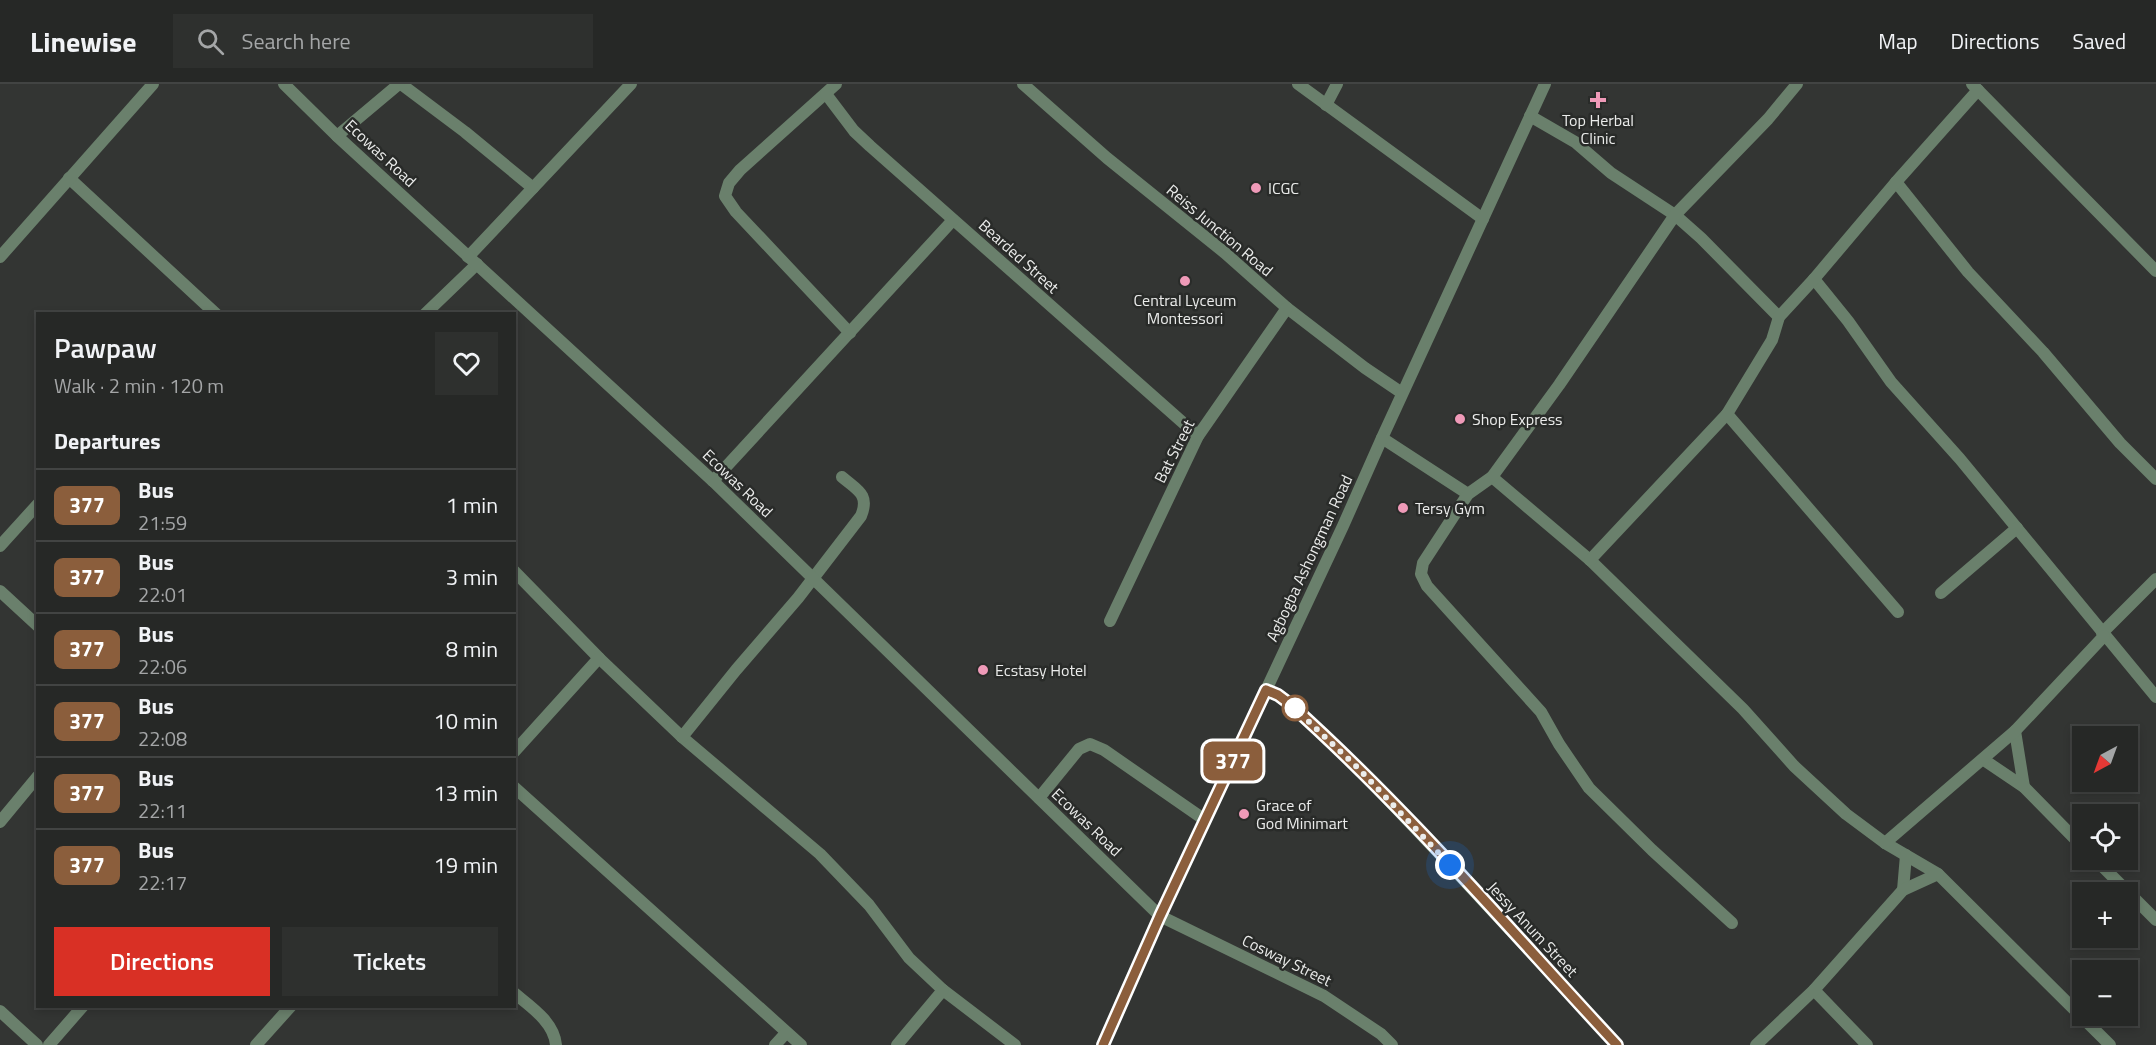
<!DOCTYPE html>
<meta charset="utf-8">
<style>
:root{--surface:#262826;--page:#2e302e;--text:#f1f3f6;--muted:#a4a6a7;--line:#424443;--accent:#d93025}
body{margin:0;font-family:"Titillium Web",sans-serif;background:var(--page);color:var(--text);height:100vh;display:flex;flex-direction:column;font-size:22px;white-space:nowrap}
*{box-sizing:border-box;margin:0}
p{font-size:20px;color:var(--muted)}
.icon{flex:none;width:33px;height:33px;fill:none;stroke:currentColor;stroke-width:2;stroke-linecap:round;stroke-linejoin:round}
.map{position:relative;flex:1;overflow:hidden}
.sheet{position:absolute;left:36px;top:228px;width:480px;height:696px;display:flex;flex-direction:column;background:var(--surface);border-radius:0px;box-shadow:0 3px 9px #0003,0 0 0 2px var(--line)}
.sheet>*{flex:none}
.badge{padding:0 12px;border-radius:9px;font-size:21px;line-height:39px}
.needle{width:39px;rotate:221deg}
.buttons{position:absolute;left:2072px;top:642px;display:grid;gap:12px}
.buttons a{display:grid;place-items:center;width:66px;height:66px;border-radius:0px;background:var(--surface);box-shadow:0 3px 9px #0003,0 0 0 2px var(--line);font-size:30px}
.you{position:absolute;width:30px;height:30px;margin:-15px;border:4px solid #fff;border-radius:50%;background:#1a73e8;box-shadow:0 0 0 9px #1a73e833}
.map>.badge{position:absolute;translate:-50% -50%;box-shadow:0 0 0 3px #fff}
h2{padding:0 18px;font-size:22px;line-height:54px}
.round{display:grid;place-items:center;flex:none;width:63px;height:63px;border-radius:0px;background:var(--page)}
.head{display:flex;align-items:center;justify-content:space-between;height:102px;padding:0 18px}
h1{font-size:28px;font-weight:600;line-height:45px}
.button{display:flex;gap:12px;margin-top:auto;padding:12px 18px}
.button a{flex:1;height:69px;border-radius:0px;background:var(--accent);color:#fff;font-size:24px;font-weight:600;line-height:69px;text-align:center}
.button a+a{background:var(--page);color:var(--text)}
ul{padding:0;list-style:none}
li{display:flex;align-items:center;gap:18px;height:72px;padding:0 18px;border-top:2px solid var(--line)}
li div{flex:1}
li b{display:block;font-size:22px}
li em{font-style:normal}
li .badge{min-width:66px;font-weight:700;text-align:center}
header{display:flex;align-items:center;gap:36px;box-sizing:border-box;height:84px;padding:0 30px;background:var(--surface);border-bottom:2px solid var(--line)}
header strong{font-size:28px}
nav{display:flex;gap:33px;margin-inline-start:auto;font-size:21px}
.search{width:420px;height:54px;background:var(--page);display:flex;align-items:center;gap:15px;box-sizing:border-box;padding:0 21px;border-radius:0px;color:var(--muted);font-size:22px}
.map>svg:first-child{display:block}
</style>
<header>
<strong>Linewise</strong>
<div class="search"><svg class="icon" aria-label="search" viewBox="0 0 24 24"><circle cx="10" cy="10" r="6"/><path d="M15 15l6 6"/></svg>Search here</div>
<nav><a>Map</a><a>Directions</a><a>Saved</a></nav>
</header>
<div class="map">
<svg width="2156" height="961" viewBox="0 0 2156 961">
<rect width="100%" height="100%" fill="#333533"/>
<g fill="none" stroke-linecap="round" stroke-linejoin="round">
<g stroke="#6a806c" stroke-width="12">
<polyline points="401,0 465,48 533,104"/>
<polyline points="836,0 740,86 729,99 725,112 736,128 850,249"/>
<polyline points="1023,0 1107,74 1225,169 1287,224 1365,284 1402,309"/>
<polyline points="1298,0 1483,135"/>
<polyline points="1972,0 2156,187"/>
<polyline points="826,10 854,47 870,62 1198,352"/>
<polyline points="1326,21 1337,0"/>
<polyline points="1530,32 1575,58 1611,89 1675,131 1701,154 1779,233"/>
<polyline points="337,52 399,0"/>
<polyline points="69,94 216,230"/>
<polyline points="1896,98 1968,188 2043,268 2120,359 2156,395"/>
<polyline points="0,173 153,0"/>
<polyline points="468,173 631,0"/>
<polyline points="1814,195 1848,237 1891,298 1960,375 2156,613"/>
<polyline points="425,230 477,180"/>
<polyline points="1727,330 1898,528"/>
<polyline points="1382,354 1468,410"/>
<polyline points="1492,393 1590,476 1743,625 1794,682 1846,730 1885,759 1938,790 2110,961"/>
<polyline points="713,397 953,136"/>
<polyline points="0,462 38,420"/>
<polyline points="1590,476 1727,330 1772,256 1779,233 1814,195 1896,98 1978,6"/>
<polyline points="514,487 599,574 682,653 820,770 869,821 909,874 943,906 1015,961"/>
<polyline points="0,507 38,542"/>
<polyline points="1941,509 2017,444"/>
<polyline points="1110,537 1198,352 1287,224"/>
<polyline points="2102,549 2156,495"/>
<polyline points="1266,606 1279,611 1290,620 1359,685 1434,764 1617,961"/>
<polyline points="2015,647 2024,703"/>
<path d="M682,653L736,586L798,514L861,432C870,410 857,406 842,393"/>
<polyline points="514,668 599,574"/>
<polyline points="1984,676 2024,703 2082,762"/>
<polyline points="514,703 801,961"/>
<polyline points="1039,714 1079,665 1090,660 1104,666 1205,736"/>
<polyline points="0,738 38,692"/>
<polyline points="1885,759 2015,647 2104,552"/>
<polyline points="2096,776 2156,836"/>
<polyline points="1903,806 1906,771"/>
<polyline points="1160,832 1324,912 1381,950 1392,961"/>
<polyline points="1732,839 1652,766 1589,704 1559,660 1541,628 1427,502 1421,490 1423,479 1468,410 1492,393 1559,301 1675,131 1768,35 1797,0"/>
<polyline points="1814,906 1867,961"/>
<path d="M514,909C531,923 554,938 556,961"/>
<polyline points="0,927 37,961"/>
<polyline points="49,961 83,922"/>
<polyline points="256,961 291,922"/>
<polyline points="775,961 786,949"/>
<polyline points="897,961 943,906"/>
<polyline points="1756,961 1814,906 1903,806 1938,790"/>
</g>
<g stroke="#6a806c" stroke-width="12">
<polyline points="284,0 337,52 713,397 1160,832"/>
<polyline points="1103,961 1160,832 1343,442 1382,354 1545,0"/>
</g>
</g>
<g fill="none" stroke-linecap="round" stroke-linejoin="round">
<defs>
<path id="line" d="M1103,961L1160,832L1266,606L1278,611L1290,620C1407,725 1510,846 1617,961"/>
</defs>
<use href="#line" stroke="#fff" stroke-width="14"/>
<use href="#line" stroke="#8b5e3c" stroke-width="9"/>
<polyline stroke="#ebeceb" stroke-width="6" stroke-dasharray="0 10.8" points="1295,624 1290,620 1359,685 1450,781"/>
</g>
<g fill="#ef9ab8" stroke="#292b29" stroke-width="2">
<path d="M1595 7h6v6h6v6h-6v6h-6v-6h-6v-6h6z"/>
<circle cx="1256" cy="104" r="6"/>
<circle cx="1185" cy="197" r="6"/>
<circle cx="1460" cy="335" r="6"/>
<circle cx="1403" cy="424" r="6"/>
<circle cx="983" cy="586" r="6"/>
<circle cx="1244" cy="730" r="6"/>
</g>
<circle fill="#fff" stroke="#8b5e3c" stroke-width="3" cx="1295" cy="624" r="12"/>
<g text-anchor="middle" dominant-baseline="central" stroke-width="5" stroke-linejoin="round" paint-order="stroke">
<g font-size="16" fill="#ebeceb" stroke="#292b29" text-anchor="start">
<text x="1598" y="36" text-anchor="middle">Top Herbal<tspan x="1598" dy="18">Clinic</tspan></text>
<text x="1268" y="104">ICGC</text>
<text x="1185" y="216" text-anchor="middle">Central Lyceum<tspan x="1185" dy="18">Montessori</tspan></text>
<text x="1472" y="335">Shop Express</text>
<text x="1415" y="424">Tersy Gym</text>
<text x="995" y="586">Ecstasy Hotel</text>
<text x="1256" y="721">Grace of<tspan x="1256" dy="18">God Minimart</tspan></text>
</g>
<g font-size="16" fill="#ebeceb" stroke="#292b29">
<text transform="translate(381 69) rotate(43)">Ecowas Road</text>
<text transform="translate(1220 146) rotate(40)">Reiss Junction Road</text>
<text transform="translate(1019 172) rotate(42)">Bearded Street</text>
<text transform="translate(1174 367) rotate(-63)">Bat Street</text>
<text transform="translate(738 399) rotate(44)">Ecowas Road</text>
<text transform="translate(1309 474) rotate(-65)">Agbogba Ashongman Road</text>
<text transform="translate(1087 738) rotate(44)">Ecowas Road</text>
<text transform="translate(1533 845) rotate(47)">Jessy Anum Street</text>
<text transform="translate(1287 876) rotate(26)">Cosway Street</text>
</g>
</g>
</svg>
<div class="buttons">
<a><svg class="needle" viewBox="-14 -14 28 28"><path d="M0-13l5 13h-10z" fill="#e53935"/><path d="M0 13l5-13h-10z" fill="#a4a6a7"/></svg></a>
<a><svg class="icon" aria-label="locate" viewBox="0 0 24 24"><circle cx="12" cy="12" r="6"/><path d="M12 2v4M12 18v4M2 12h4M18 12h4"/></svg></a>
<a>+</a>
<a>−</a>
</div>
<div class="you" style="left:1450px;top:781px"></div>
<b class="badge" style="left:1233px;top:677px;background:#8b5e3c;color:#fff">377</b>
<section class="sheet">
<div class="head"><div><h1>Pawpaw</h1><p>Walk · 2 min · 120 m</p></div><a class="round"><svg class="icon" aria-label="heart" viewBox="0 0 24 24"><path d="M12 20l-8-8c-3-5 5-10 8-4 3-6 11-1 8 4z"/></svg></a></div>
<h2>Departures</h2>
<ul>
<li><span class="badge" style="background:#8b5e3c;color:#fff">377</span><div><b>Bus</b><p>21:59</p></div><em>1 min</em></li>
<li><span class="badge" style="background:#8b5e3c;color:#fff">377</span><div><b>Bus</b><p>22:01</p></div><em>3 min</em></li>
<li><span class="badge" style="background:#8b5e3c;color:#fff">377</span><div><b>Bus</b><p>22:06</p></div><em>8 min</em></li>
<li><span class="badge" style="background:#8b5e3c;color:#fff">377</span><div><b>Bus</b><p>22:08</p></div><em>10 min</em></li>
<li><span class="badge" style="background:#8b5e3c;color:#fff">377</span><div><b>Bus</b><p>22:11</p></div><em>13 min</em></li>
<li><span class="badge" style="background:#8b5e3c;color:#fff">377</span><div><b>Bus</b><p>22:17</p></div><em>19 min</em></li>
</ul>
<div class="button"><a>Directions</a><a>Tickets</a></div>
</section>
</div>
